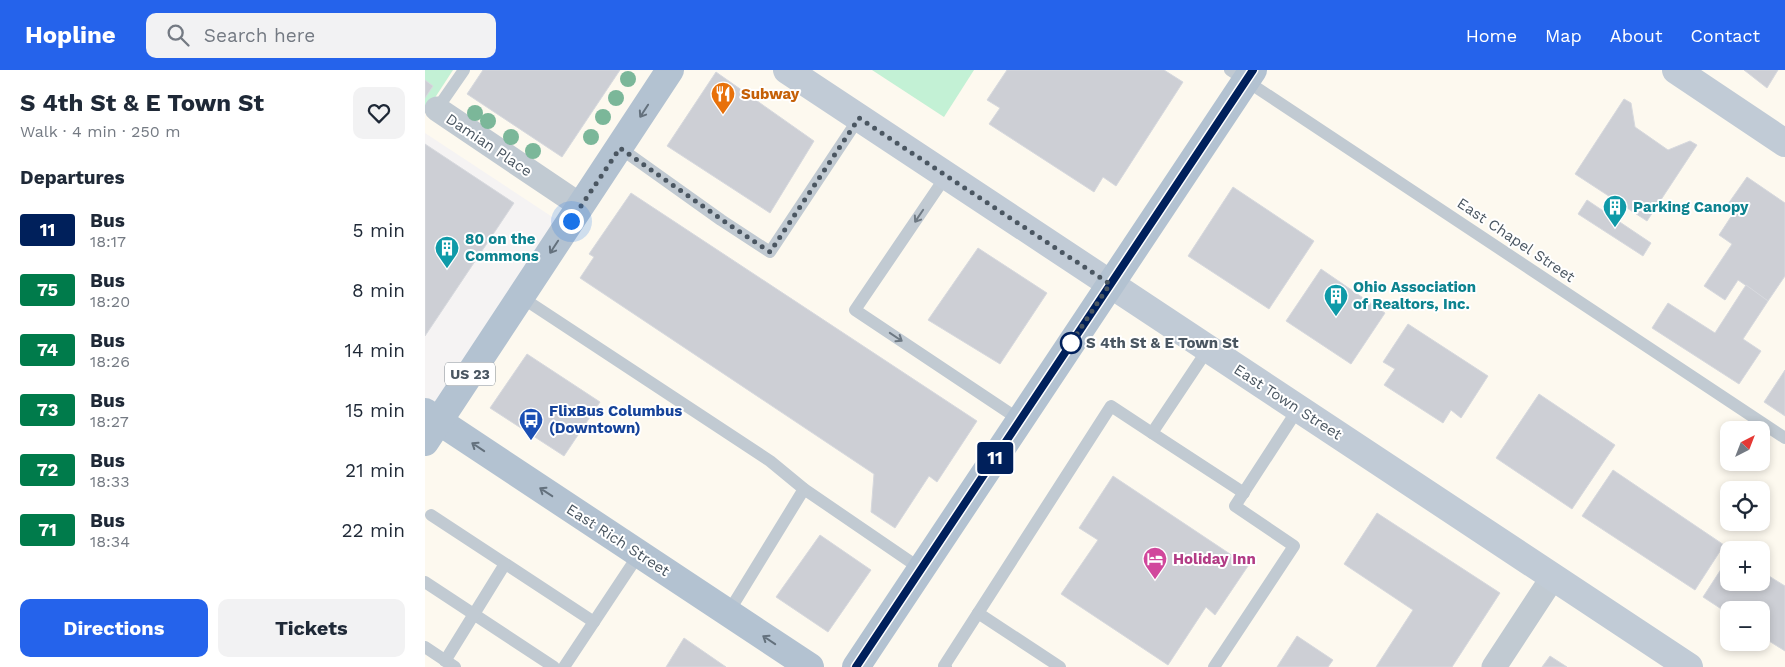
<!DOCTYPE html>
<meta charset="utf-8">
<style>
:root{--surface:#fff;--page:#f2f2f3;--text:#1f2937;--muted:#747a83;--accent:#2563eb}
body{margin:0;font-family:"Work Sans",sans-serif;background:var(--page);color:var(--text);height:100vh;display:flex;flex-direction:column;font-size:19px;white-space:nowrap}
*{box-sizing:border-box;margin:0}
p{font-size:16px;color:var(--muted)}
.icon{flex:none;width:28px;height:28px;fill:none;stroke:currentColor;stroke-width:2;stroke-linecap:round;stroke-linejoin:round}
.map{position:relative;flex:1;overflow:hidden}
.panel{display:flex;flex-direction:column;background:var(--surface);width:425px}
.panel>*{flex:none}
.badge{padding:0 10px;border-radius:4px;font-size:18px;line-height:32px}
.needle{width:32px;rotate:42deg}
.controls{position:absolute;left:1295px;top:351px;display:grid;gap:10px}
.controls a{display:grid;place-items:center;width:50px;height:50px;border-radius:10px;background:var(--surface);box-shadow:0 2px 8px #0003;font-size:25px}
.you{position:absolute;width:25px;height:25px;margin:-12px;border:4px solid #fff;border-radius:50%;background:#1a73e8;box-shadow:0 0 0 8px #1a73e833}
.map>.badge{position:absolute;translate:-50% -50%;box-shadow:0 0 0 2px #fff}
h2{padding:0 20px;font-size:19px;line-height:45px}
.round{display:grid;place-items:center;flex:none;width:52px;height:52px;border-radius:10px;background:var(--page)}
.overview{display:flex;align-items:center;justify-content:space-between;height:85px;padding:0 20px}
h1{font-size:24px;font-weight:700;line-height:38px}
.primary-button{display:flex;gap:10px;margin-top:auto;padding:10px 20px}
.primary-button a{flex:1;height:58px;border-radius:10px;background:var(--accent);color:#fff;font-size:20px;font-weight:700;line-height:58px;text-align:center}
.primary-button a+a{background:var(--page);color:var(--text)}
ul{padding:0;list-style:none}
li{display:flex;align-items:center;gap:15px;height:60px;padding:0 20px}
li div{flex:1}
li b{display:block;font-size:19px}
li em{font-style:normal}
li .badge{min-width:55px;font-weight:700;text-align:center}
header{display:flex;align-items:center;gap:30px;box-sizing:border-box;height:70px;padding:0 25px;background:var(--accent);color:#fff}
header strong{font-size:24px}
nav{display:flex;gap:28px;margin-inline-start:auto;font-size:18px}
.search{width:350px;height:45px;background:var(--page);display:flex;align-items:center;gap:12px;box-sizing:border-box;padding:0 18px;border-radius:10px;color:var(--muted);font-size:19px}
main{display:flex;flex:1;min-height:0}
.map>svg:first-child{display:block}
</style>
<header>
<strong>Hopline</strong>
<div class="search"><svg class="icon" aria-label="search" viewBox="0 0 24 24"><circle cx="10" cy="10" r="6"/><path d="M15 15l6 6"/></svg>Search here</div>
<nav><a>Home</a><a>Map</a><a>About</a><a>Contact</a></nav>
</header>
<main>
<section class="panel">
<div class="overview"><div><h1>S 4th St &amp; E Town St</h1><p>Walk · 4 min · 250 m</p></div><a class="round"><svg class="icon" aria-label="heart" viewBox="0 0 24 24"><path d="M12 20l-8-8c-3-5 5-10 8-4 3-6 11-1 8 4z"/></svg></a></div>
<h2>Departures</h2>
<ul>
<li><span class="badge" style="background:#00205b;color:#fff">11</span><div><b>Bus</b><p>18:17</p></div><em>5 min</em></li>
<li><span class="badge" style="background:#007b4b;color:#fff">75</span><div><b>Bus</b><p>18:20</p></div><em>8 min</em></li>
<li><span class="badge" style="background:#007b4b;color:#fff">74</span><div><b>Bus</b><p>18:26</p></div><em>14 min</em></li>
<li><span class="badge" style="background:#007b4b;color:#fff">73</span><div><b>Bus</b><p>18:27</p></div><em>15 min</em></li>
<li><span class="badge" style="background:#007b4b;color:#fff">72</span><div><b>Bus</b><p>18:33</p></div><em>21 min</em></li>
<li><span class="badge" style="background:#007b4b;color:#fff">71</span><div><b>Bus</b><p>18:34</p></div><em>22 min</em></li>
</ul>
<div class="primary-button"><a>Directions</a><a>Tickets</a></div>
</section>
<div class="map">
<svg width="1360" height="597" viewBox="0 0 1360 597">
<rect width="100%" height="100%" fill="#f5f3f3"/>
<path fill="#fdf9ef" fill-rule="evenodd" d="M0,0H1360V597H0V337L10,344L138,154L0,63ZM1304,360H1336V392H1304ZM1304,420H1336V452H1304ZM1304,480H1336V512H1304ZM1304,540H1336V572H1304Z"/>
<g fill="#c3f1d5">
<polygon points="0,0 28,0 0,43"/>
<polygon points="447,0 549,0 519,47"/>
</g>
<g fill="#cdcfd5" stroke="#d7d9de">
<polygon points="58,0 195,0 137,87 42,24"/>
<polygon points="582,0 739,0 758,12 691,116 678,107 669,122 564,54 575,38 562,30"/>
<polygon points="1319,0 1353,0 1342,18"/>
<polygon points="291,2 389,71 345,143 242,76"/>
<polygon points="0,10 8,16 0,28"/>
<polygon points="1199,29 1206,33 1210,57 1243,80 1265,71 1272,75 1222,151 1150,104"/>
<polygon points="0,74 89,133 0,266"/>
<polygon points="1322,107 1360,133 1360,206 1343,231 1313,210 1300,230 1279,216 1307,174 1294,165 1311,139 1303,134"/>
<polygon points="808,117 889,171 844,239 763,186"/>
<polygon points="206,123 552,351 512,412 504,406 470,458 446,442 449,404 155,208 169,187 164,184"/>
<polygon points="1162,130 1226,173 1218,186 1153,144"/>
<polygon points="553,178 622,223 575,294 503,250"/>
<polygon points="896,199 960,243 926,294 861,251"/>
<polygon points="1321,215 1343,231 1318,269 1336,281 1314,314 1227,258 1243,233 1290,263"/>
<polygon points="983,254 1063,306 1036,348 1026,340 1018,353 959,315 970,299 958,292"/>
<polygon points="102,284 175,332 139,386 65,338"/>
<polygon points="1360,300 1360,346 1339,332"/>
<polygon points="1114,324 1190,375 1147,439 1071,388"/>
<polygon points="1188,400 1299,475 1270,520 1157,446"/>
<polygon points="688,406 823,496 790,545 781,537 743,595 636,524 673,470 654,458"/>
<polygon points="952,443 1075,523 1027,597 951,597 988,540 919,494"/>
<polygon points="395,465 446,500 403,562 351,527"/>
<polygon points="1304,487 1304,512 1336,512 1336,501 1360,516 1360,581 1336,566 1336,540 1304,540 1304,544 1278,527"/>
<polygon points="872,566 908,590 903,597 852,597"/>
<polygon points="259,568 301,597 241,597"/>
<polygon points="1125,586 1142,597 1117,597"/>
</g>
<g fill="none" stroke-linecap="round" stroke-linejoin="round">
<g stroke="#c1cad2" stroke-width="12">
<polyline points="805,0 1360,368"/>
<polyline points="12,39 39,0"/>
<polyline points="195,78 296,150 345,182 434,48"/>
<polyline points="521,106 430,240 595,350"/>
<polyline points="96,227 345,391 379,419 496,499"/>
<polyline points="727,363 819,423"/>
<polyline points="6,445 169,552"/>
<polyline points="0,512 129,597"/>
<polyline points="303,543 379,419"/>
<polyline points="553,543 635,597"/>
<polyline points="0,577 30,597"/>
<polyline points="20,591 80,494"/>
<polyline points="139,597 214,484"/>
<polyline points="521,597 519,596 686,336 727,363 783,279"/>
<polyline points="789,597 869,476 810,436 873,339"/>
</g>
<g stroke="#c1cad2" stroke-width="25">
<polyline points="12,39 156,136"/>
<polyline points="1069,597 1128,507"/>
</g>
<g stroke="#c1cbd6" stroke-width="28">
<polyline points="362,0 1264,597"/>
<polyline points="1251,0 1360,73"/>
</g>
<g stroke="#b3c2d1" stroke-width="28">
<polyline points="0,342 385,597"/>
<polyline points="0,372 245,0"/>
<polyline points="431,597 828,0"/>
</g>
</g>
<g fill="#7bb799">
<circle cx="203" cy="9" r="8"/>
<circle cx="191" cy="28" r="8"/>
<circle cx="50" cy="43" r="8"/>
<circle cx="178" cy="47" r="8"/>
<circle cx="63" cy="51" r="8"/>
<circle cx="86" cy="67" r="8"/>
<circle cx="166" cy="67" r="8"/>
<circle cx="108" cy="81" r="8"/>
</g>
<defs><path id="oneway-shaft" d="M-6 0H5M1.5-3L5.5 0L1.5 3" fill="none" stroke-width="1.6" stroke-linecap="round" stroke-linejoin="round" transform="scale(1.25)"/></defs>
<g stroke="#64717d">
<use href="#oneway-shaft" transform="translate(219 41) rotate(123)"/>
<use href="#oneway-shaft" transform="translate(129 177) rotate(123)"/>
<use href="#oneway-shaft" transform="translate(53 377) rotate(-146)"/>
<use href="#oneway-shaft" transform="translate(121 422) rotate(-147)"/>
<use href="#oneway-shaft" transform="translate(344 570) rotate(-146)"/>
</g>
<g stroke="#6e7983">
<use href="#oneway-shaft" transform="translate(494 146) rotate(124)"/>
<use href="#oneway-shaft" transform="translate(471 267) rotate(34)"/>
</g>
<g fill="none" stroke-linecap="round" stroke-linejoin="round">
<defs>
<polyline id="line" points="431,597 828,0"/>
</defs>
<use href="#line" stroke="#fff" stroke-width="11"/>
<use href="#line" stroke="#00205b" stroke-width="8"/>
<polyline stroke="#4a5661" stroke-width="5" stroke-dasharray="0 9" points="146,151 195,78 306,156 345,182 434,48 685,214 642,279 646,273"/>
</g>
<defs>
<symbol id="restaurant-pin" viewBox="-11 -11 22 30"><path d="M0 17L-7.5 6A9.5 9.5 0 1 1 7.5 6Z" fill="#e8710a" stroke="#fff"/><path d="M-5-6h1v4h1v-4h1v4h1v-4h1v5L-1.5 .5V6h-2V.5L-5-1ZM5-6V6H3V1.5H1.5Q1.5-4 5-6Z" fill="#fff"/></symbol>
<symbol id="building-pin" viewBox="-11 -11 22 30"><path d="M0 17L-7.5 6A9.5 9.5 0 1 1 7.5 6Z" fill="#0f9aa8" stroke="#fff"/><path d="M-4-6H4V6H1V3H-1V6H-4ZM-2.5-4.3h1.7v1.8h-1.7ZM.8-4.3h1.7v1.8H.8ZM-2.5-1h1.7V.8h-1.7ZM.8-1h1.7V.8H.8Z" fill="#fff"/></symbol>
<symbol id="bus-pin" viewBox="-11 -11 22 30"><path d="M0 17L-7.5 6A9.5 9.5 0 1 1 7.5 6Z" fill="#1a4fb4" stroke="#fff"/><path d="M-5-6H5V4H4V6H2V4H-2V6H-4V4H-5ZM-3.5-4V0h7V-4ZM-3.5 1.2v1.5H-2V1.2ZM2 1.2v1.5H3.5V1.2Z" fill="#fff"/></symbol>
<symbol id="hotel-pin" viewBox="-11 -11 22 30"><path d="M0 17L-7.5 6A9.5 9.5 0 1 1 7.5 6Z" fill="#d1479c" stroke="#fff"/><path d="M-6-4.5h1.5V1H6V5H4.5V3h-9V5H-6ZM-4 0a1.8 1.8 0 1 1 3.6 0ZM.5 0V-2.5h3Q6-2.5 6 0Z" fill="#fff"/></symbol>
</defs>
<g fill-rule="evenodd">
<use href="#restaurant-pin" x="284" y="10" width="28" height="38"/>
<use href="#building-pin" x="1176" y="123" width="28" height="38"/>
<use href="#building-pin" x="8" y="164" width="28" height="38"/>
<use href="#building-pin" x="897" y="212" width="28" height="38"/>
<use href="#bus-pin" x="92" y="336" width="28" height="38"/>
<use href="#hotel-pin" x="716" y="475" width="28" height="38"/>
</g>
<circle fill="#fff" stroke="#00205b" stroke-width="2.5" cx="646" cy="273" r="10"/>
<g text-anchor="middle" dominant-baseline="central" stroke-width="4" stroke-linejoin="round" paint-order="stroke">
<rect fill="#fff" stroke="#808990" stroke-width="1" x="20" y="292.5" width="50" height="23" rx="4"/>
<g font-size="14" font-weight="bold" fill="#4a5661">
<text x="45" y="304">US 23</text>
</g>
<g font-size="15" font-weight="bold" fill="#c56008" stroke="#fff" text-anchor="start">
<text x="316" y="24">Subway</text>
</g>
<g font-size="15" fill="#4a5661" stroke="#fff">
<text transform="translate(64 75) rotate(34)">Damian Place</text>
<text transform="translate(1091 170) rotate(34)">East Chapel Street</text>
<text transform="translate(863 332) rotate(33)">East Town Street</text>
<text transform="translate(193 470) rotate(33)">East Rich Street</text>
</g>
<g font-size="15" font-weight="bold" fill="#0d838f" stroke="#fff" text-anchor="start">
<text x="1208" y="137">Parking Canopy</text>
<text x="40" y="169">80 on the<tspan x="40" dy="17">Commons</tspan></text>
<text x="928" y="217">Ohio Association<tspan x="928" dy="17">of Realtors, Inc.</tspan></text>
</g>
<g font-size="15" font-weight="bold" fill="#4a5661" stroke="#fff" text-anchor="start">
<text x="661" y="273">S 4th St &amp; E Town St</text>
</g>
<g font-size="15" font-weight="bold" fill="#164399" stroke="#fff" text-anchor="start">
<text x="124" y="341">FlixBus Columbus<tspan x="124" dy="17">(Downtown)</tspan></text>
</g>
<g font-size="15" font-weight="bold" fill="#b23c85" stroke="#fff" text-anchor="start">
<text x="748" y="489">Holiday Inn</text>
</g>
</g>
</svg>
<div class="controls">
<a><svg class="needle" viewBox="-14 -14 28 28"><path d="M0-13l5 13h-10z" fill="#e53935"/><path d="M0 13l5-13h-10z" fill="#747a83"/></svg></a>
<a><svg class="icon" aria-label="locate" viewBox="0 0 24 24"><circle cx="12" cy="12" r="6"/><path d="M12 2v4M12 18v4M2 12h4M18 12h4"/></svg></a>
<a>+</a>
<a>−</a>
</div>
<div class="you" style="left:146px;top:151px"></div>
<b class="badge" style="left:570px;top:388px;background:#00205b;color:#fff">11</b>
</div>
</main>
